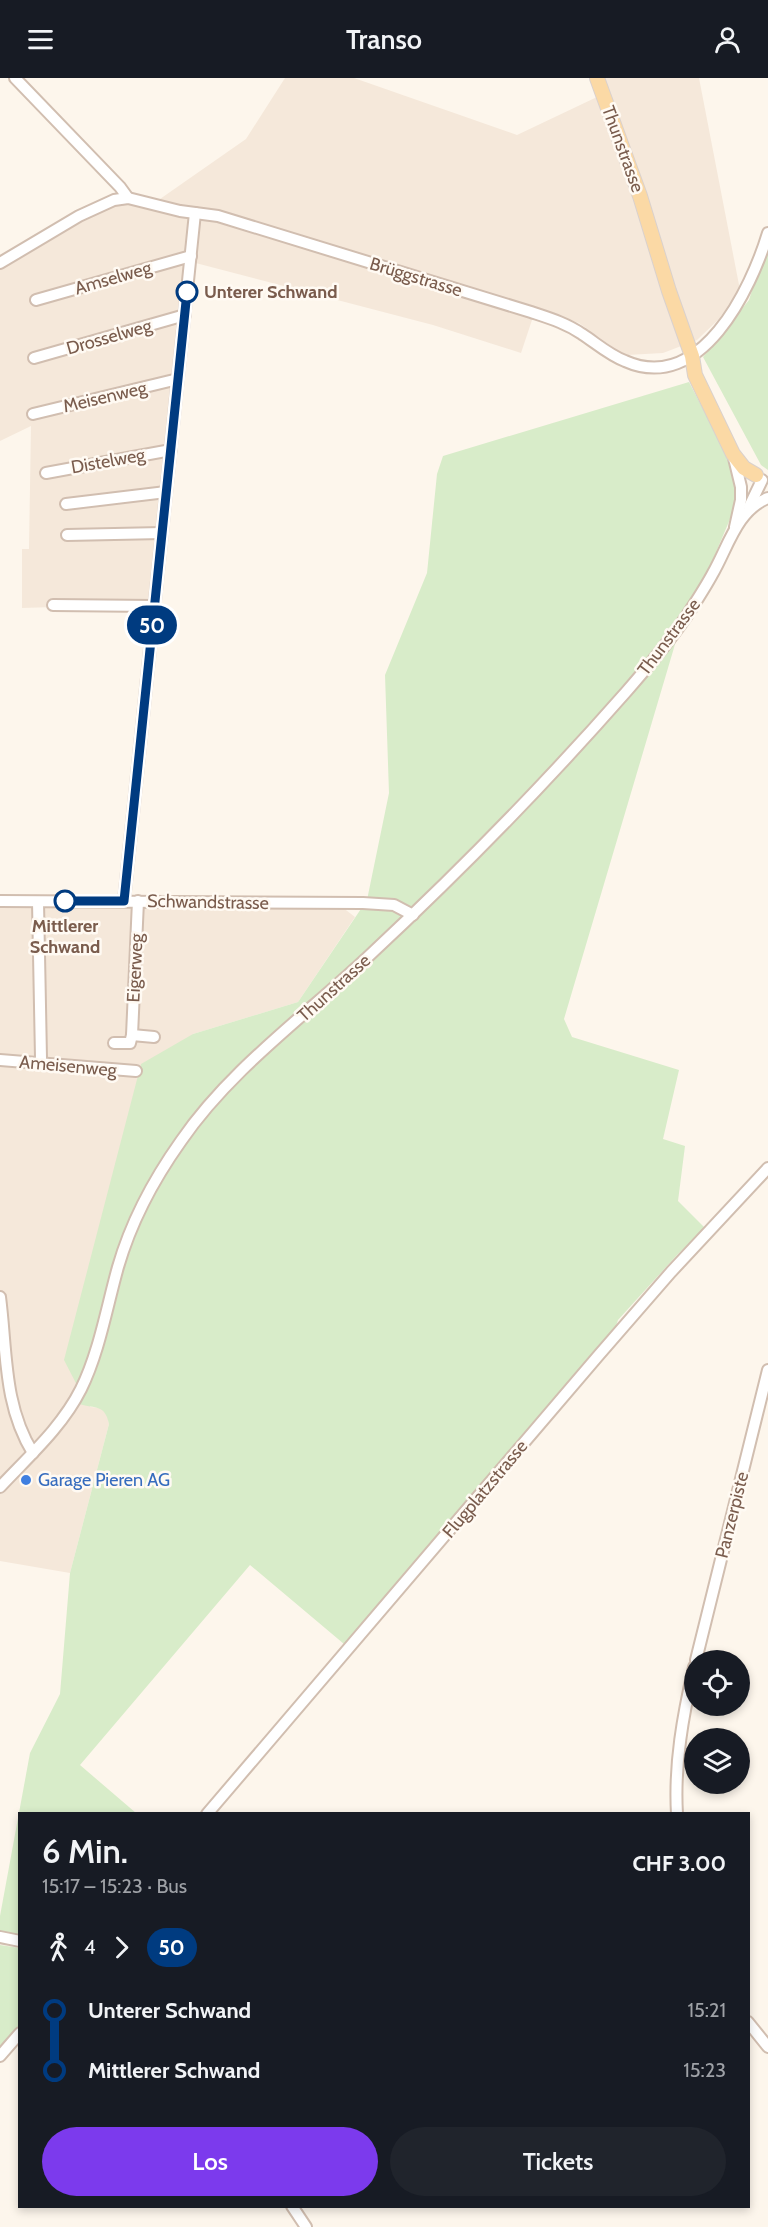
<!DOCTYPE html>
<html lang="de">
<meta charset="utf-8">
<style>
:root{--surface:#171b24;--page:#20242c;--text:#f1f3f6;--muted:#9ea1a6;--accent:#7c3aed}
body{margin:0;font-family:Cabin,sans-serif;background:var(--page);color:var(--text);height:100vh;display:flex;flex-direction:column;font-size:22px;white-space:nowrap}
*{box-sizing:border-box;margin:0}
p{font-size:20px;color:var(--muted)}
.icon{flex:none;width:33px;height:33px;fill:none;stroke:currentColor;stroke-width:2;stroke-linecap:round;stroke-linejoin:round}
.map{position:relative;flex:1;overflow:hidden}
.sheet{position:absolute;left:18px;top:1734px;width:732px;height:396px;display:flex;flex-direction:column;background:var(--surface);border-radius:0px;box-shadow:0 3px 9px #0003}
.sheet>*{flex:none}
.badge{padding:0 12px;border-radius:20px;font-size:21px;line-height:39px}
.buttons{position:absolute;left:684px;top:1572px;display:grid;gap:12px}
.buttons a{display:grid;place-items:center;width:66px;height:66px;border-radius:50%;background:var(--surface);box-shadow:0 3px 9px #0003;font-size:30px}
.map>.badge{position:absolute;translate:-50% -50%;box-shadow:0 0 0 3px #fff}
.legs{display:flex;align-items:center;gap:9px;height:66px;padding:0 24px;font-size:20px}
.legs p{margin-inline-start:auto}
.head{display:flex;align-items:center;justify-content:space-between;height:102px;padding:0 24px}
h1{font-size:33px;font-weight:600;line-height:45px}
.primary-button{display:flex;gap:12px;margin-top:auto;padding:12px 24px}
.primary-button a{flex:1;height:69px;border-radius:36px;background:var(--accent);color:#fff;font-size:24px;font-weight:600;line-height:69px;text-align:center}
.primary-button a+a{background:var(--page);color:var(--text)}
ul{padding:0 24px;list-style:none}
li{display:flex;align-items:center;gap:21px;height:60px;font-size:22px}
li i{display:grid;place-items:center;width:9px;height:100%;margin:0 8px;background:currentColor}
li i::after{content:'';width:15px;height:15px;margin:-8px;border:4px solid;border-radius:50%;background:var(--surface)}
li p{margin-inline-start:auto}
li:first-child i{background:linear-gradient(#0000 50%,currentColor 0)}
li:last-child i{background:linear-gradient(currentColor 50%,#0000 0)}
header{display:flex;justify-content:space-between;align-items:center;height:78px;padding:0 24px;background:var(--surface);font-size:27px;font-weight:600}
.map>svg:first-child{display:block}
</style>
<header><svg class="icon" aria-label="menu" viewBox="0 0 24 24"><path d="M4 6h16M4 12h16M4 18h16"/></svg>Transo<svg class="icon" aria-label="person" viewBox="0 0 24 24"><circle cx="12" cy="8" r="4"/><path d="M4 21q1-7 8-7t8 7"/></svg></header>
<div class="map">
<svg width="768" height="2149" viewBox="0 0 768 2149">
<rect width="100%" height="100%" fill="#fdf6ec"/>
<g fill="#f5e8da">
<polygon points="285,0 354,0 517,57 597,19 593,0 699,0 740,212 719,241 697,262 663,275 627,277 618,273 579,245 536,230 521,275 433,247 188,183 151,526 22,530 22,471 29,471 31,348 0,363 0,188 98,131 160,121 246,61"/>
<polygon points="0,816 126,826 342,829 355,839 298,924 193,956 90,1329 102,1330 107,1335 109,1346 70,1495 0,1483"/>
</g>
<g fill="#d8ecc9">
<polygon points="768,162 768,392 761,387 703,279 749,222"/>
<path d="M689,304L735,392L737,414L733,434L706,498L679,541L667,553L676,563L564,941L572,959L679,992L663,1061L685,1068L678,1123L705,1150L677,1177L618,1242L607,1275L344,1566L250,1487L80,1687L136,1735L20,1736L19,1859L0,1854V1838L30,1675L60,1616L70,1495L109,1346C105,1326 96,1331 79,1326L81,1315L64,1282L141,986L193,956L298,924L367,822L389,715L385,597L427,495L437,396L443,378Z"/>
<polygon points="0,1867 20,1870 19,1947 0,1971"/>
</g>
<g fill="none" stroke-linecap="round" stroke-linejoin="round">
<defs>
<g id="minor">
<polyline points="15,0 120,109 128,120"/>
<path d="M0,185L79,138L114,122L128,120L180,133L218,138L531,234C549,240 566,245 582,256C596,265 609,277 625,283C701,317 751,211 768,155"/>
<polyline points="36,222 191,178"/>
<polyline points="34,280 185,237"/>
<polyline points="33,336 178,301"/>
<polyline points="734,380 741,409 741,422 735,449"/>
<polyline points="46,395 171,372"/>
<polyline points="66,426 166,414"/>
<polyline points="749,429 762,402"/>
<polyline points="67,457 162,455"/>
<polyline points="53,527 154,528"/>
<polyline points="0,823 363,825 394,827 413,837"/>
<polyline points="124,823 195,135"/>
<polyline points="38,824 41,980"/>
<polyline points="132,957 154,959"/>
<polyline points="114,965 130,965 132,957 138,823"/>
<polyline points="0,982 136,993"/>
<path d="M0,1219C7,1272 3,1327 33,1375"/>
<path d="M0,1409C29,1378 62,1349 81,1311C99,1275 107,1228 118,1189C131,1144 154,1101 181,1063C231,990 308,936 372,875C461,792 546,705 626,614C647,590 668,565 686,539C695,525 705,510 713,495C728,469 737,432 768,420"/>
<polyline points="696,1582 768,1292"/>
<polyline points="207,1736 598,1278 671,1194 768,1090"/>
<path d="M677,1736C674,1686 683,1637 694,1589"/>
<polyline points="0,1859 20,1863"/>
<polyline points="748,1944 768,1969"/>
<polyline points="0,1978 20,1955"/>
<polyline points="292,2128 306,2149"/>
</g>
<polyline id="major" points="597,0 640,118 669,213 692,278 695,297 733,376 744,390 756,397"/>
</defs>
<use href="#minor" stroke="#d1beb0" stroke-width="14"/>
<use href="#major" stroke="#dad1cd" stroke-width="16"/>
<use href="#minor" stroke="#fff" stroke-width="10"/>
<use href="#major" stroke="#fbd9a5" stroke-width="14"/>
</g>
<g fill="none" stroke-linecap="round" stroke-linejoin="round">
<defs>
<polyline id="line-1" points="65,823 124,823 187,214"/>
</defs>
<use href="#line-1" stroke="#fff" stroke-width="14"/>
<use href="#line-1" stroke="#003b80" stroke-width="9"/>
</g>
<g fill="#fff" stroke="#003b80" stroke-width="3">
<circle cx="187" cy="214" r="10"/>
<circle cx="65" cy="823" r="10"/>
</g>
<circle fill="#3f7fe0" stroke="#fffaf3" stroke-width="2" cx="26" cy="1402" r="6"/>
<g text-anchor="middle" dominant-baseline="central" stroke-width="5" stroke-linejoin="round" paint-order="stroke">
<g font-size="18" fill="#7a5c4d" stroke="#fffaf3">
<text transform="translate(623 71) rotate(70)">Thunstrasse</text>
<text transform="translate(416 199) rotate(17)">Brüggstrasse</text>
<text transform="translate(113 200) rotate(-16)">Amselweg</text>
<text transform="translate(109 259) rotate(-16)">Drosselweg</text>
<text transform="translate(105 319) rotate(-13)">Meisenweg</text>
<text transform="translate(108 383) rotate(-10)">Distelweg</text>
<text transform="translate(669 559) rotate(-53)">Thunstrasse</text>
<text transform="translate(208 824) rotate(1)">Schwandstrasse</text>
<text transform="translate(135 890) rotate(-87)">Eigerweg</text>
<text transform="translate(334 910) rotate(-42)">Thunstrasse</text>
<text transform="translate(68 988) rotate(5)">Ameisenweg</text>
<text transform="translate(485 1411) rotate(-50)">Flugplatzstrasse</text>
<text transform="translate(732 1437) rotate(-76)">Panzerpiste</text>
</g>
<g font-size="18" font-weight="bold" fill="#7a5c4d" stroke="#fffaf3" text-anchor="start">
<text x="204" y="214">Unterer Schwand</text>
<text x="65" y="848" text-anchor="middle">Mittlerer<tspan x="65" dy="21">Schwand</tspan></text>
</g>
<g font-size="18" fill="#366cbe" stroke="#fffaf3" text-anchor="start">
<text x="38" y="1402">Garage Pieren AG</text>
</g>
</g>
</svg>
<div class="buttons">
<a><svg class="icon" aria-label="locate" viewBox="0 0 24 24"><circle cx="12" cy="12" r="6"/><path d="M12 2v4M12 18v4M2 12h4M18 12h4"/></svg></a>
<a><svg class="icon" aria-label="layers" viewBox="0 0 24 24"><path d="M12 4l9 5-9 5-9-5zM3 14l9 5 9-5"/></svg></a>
</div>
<b class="badge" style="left:152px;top:547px;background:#003b80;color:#fff">50</b>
<section class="sheet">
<div class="head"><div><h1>6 Min.</h1><p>15:17 – 15:23 · Bus</p></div><b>CHF 3.00</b></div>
<div class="legs"><svg class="icon" aria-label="walk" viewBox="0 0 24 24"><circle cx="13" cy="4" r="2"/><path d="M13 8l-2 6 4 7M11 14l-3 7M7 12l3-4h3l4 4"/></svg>4<svg class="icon" aria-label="forward" viewBox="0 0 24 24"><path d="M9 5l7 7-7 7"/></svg><b class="badge" style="background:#003b80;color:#fff">50</b></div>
<ul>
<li><i style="color:#003b80"></i><b>Unterer Schwand</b><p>15:21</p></li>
<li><i style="color:#003b80"></i><b>Mittlerer Schwand</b><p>15:23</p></li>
</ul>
<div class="primary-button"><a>Los</a><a>Tickets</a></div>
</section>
</div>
